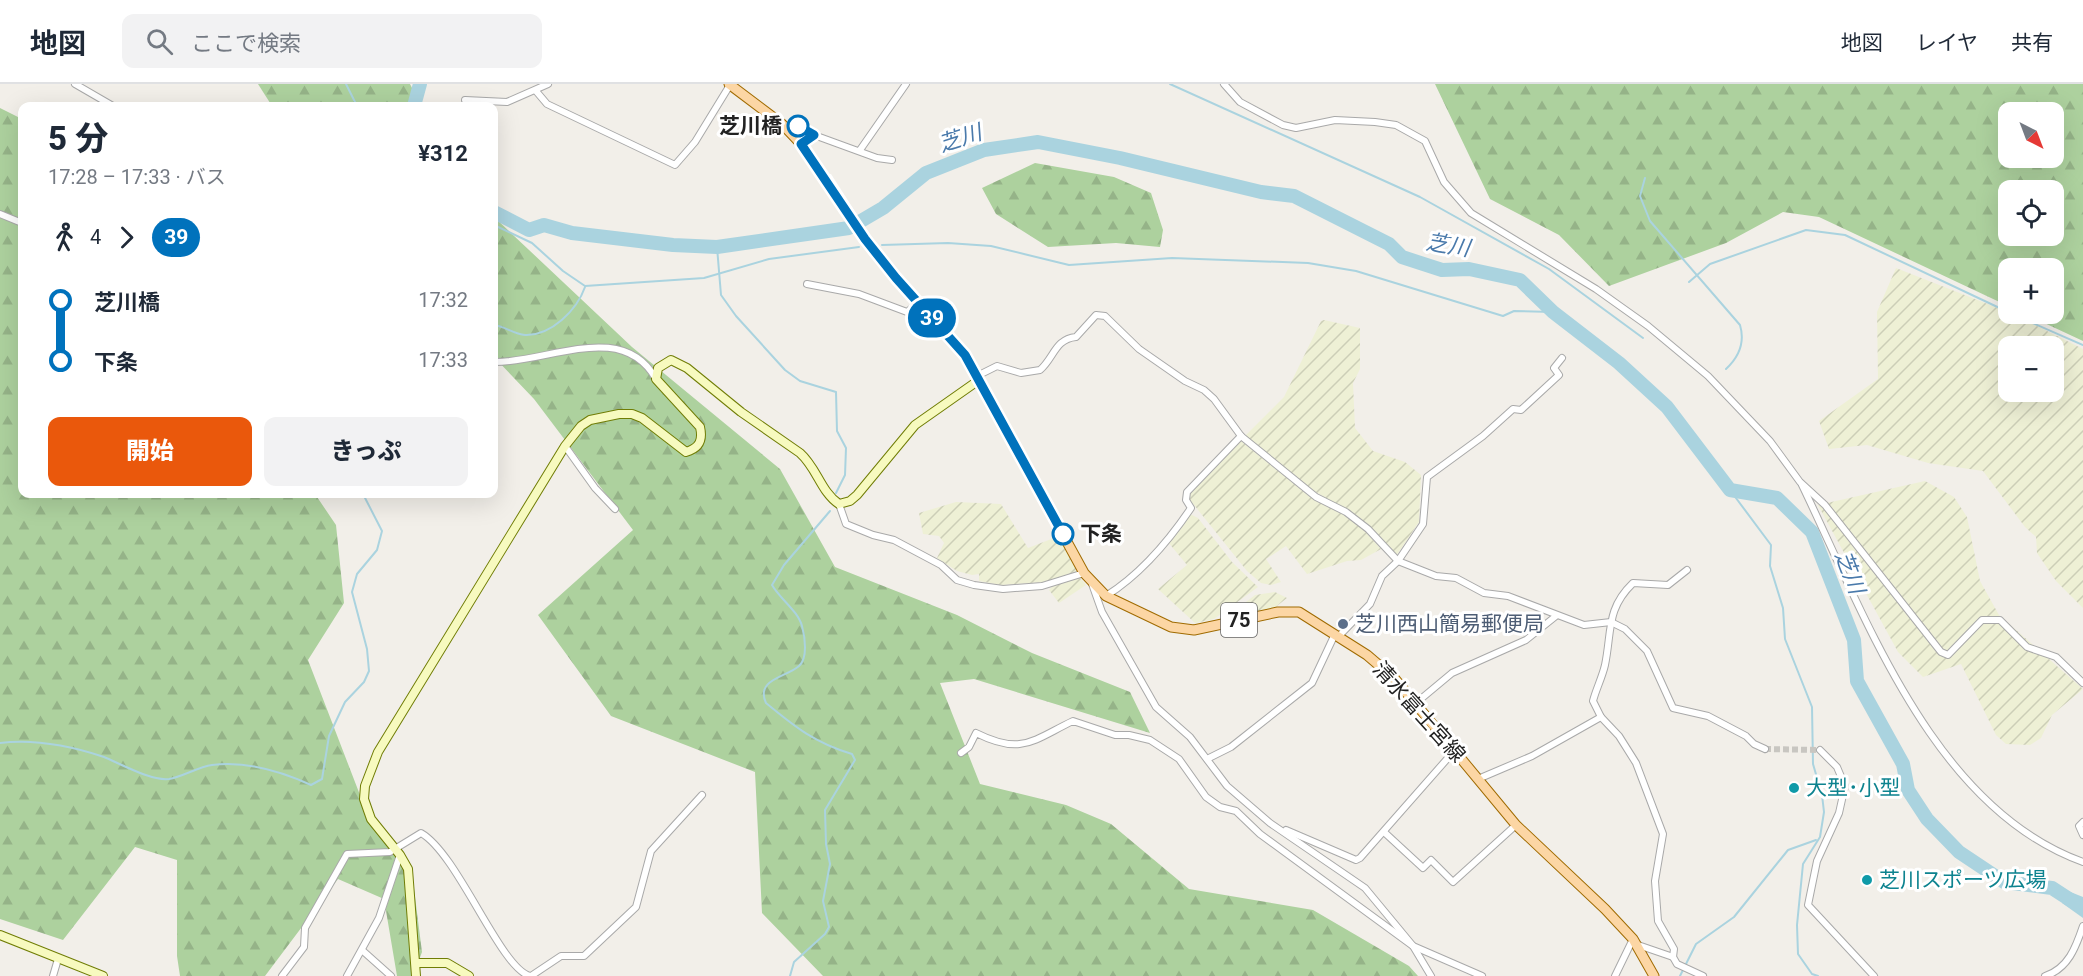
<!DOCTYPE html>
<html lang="ja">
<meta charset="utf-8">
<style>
:root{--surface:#fff;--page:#f2f2f3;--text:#1f2937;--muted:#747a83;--line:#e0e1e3;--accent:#ea580c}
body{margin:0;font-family:Roboto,"Noto Sans JP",sans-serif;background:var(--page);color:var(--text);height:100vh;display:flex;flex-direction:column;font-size:22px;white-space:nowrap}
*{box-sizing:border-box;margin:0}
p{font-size:20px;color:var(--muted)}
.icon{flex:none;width:33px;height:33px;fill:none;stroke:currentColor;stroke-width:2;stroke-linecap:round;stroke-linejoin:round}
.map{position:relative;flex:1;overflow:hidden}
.drawer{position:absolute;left:18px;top:18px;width:480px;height:396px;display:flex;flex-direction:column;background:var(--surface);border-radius:12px;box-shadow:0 6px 24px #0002}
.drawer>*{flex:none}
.badge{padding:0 12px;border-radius:20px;font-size:21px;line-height:39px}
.needle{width:39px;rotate:138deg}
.controls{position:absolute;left:1998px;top:18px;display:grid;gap:12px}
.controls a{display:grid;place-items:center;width:66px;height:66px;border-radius:12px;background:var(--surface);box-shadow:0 6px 24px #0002;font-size:30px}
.map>.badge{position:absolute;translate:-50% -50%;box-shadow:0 0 0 3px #fff}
.legs{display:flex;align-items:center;gap:9px;height:66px;padding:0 30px;font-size:20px}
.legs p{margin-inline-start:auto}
.headline{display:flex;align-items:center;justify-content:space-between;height:102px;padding:0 30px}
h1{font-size:33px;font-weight:800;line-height:45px}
.primary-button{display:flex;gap:12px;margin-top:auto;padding:12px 30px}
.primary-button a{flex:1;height:69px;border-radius:12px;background:var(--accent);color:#fff;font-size:24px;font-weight:800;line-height:69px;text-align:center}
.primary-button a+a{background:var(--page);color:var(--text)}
ul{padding:0 30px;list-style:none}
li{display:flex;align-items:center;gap:21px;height:60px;font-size:22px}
li i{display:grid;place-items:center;width:9px;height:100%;margin:0 8px;background:currentColor}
li i::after{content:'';width:15px;height:15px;margin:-8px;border:4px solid;border-radius:50%;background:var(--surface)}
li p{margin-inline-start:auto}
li:first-child i{background:linear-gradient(#0000 50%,currentColor 0)}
li:last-child i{background:linear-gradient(currentColor 50%,#0000 0)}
header{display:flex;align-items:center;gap:36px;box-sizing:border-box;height:84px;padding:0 30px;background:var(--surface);border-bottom:2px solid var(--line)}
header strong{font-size:28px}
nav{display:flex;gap:33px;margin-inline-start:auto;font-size:21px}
.search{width:420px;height:54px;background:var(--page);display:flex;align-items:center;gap:15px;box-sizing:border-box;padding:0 21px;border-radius:12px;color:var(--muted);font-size:22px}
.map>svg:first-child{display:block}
</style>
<header>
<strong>地図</strong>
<div class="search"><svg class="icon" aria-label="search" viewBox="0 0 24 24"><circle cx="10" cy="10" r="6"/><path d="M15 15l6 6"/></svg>ここで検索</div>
<nav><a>地図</a><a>レイヤ</a><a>共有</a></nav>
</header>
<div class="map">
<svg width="2083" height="892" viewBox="0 0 2083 892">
<defs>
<pattern id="farmland-furrows" width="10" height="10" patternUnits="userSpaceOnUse" patternTransform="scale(1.5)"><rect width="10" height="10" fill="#eef0d5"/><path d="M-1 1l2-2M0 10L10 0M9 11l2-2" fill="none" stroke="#ccceb7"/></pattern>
<pattern id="forest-firs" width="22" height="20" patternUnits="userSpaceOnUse" patternTransform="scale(1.5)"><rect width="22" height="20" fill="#add19e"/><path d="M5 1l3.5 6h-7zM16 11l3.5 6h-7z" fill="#95b388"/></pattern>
</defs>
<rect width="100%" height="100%" fill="#f2efe9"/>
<g fill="url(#farmland-furrows)" fill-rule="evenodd">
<path d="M1896,184L2013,230L2083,265V524L2056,497L2037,469L2036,453L2025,443L1983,387L1928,379L1867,361L1829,365L1819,337L1878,295L1877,228ZM2054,262V308H2008V262Z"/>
<polygon points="1324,236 1360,244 1360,285 1353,299 1355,344 1373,367 1405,378 1421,391 1419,438 1396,472 1347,426 1314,407 1245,352 1284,313 1321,237"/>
<polygon points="1241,357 1313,415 1344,431 1364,446 1381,465 1361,476 1347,477 1307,490 1286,462 1266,475 1281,498 1271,501 1261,499 1247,487 1190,416 1189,410"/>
<polygon points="1925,397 1954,413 1967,433 1980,497 1999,531 2083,605 2052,631 2041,654 2030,661 2006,660 1996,651 1961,580 1923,593 1898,568 1818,421"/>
<polygon points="956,418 1001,420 1028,464 1059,452 1078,488 1044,498 1001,501 979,497 979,490 972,491 957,487 937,474 944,459 939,452 923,450 919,429"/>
<polygon points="1190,430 1198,434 1232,478 1258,503 1214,535 1195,539 1158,505 1187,481 1168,458"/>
<polygon points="1080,494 1086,501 1059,519 1049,506 1054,501"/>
<polygon points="1275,508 1287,514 1273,525 1227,533 1255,511"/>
</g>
<g fill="url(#forest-firs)" fill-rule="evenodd">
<polygon points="258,0 410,0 421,22 272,22"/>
<path d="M1435,0H2083V257L2025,230H2054V184H2008V222L1819,133L1783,128L1726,159L1609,202L1559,151L1490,115ZM2008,28H2054V74H2008ZM2008,106H2054V152H2008Z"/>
<polygon points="0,24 22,35 22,410 315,410 336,441 344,519 308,576 360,711 413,797 422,868 413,892 397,892 384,815 338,795 265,892 180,892 177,872 177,776 135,763 63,856 0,835"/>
<polygon points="1035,79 1114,93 1151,109 1163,146 1160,163 1116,159 1048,163 996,130 982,104"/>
<polygon points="494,133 632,263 780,385 835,483 957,531 1032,569 1130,608 1150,649 974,595 940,599 980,700 1066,721 1111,740 1189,805 1313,826 1409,882 1418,892 823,892 762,829 755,688 611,632 538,531 633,446 534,315 494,273"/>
</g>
<polygon fill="#aad3df" points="2068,807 2083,813 2083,834 2062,819"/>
<polygon fill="#fff" points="831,90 872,154 859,155 819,91"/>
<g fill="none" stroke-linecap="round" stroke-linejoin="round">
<g stroke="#aad3df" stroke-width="2">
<polyline points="346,0 357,22"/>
<polyline points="1170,0 1420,113 1549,185 1643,254"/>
<path d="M1645,94L1640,112L1650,137L1740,241C1745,258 1739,273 1726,285"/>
<polyline points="494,141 532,159 563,187 585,202 704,194 769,175 859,163"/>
<polyline points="882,161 948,159 991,162 1069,181 1172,174 1308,179 1356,187 1503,232 1514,227 1553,228"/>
<polyline points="717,163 721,211 736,232 785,286 800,297 836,308 837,347 846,364 845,391 836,409"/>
<polyline points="1689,198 1710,180 1806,146 1845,151 2008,228"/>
<polyline points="2012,230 2083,261"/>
<path d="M494,241C504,242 514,250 525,251C551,252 577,226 585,203"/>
<polyline points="1730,406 1771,461 1770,482 1783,524 1785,555 1812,623 1813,680 1822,711 1824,728 1820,753 1803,780 1797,841 1798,870 1812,890 1818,892"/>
<path d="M0,659C34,655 71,662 104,673C121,680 151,697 169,695C182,693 198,683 212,681C246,677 281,687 311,701L322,695L329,652L345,618L364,598L369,587L367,565L352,508L357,490L377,466L382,447L363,410"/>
<path d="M790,892L794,878L825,850L829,843L823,817L830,780L826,760L825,726L855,676L852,670C815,659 795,643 766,619C755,595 787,593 799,582C808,574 805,553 802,542C798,527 780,515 772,501L784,481L830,427"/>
<polyline points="1680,892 1696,860 1734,833 1788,766 1816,756"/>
</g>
<g stroke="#aad3df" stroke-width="14">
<polyline points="414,22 420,0"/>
<polyline points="494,128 529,146 544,141 572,149 673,161 717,163 849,144 883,124 926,89 984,66 1038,58 1120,74 1261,108 1294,112 1389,160 1402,173 1442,186 1469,185 1520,196 1553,228 1619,279 1667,323 1730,406 1777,414 1812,448 1854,556 1857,597 1903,680 1908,706 1927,735 1959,768 2004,798 2052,804 2083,824"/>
</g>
<polyline stroke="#c8c6c1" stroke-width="6" stroke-dasharray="6 3" stroke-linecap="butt" points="1765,665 1820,666"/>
<defs>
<g id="street">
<polyline points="75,0 113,22"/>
<polyline points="1224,0 1240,18 1283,41 1296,44 1335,36 1375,38 1396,41 1425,57 1444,98 1471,129 1596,205 1648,242 1708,292 1770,357 1800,398 1825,421 1941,568 1948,571 1982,536 2000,536 2027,563 2056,573 2083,599"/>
<polyline points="536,7 547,20 675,81 695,58 730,1"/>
<polyline points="465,16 507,18 548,0"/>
<polyline points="796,41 814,51"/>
<polyline points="801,60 814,51 877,74 892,76"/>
<polyline points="860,66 906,0"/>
<polyline points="0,130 22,139"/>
<polyline points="807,200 859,210 907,228 918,219"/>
<path d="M494,278C548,279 622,235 656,295"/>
<path d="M977,292L997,282L1021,289L1040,286C1054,274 1055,255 1076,253L1096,231L1105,232L1139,265L1185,297L1204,306L1214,315L1241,352L1316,413L1346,428L1368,445L1398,477L1436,492L1456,494L1484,509L1508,512L1584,541L1611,538L1625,545L1647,567L1673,624L1708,632L1746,652L1754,660L1765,665"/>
<polyline points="565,362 595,404 615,425"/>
<path d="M1802,401C1866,533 1933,724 2083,778"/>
<polyline points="839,420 846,440 873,451 894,456 941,481 957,496 974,501 1003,505 1042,502 1084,489"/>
<polyline points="1092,500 1102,528 1156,623 1190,653 1227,702 1270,739 1365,804 1413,862 1431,892"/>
<path d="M1106,512C1141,490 1168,458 1191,424L1186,416L1187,408L1241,352"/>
<polyline points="1339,552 1370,520 1382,492 1398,477 1423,440 1427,393 1483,352 1513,325 1521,326 1559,291 1554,284 1562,274"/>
<polyline points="1416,619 1452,589 1526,556 1556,532"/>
<polyline points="1820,666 1837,683 1845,702 1839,729 1817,777 1808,821 1874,892"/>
<path d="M961,669L969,663L976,649C1022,672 1033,656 1073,637L1115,651H1129L1150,656L1179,675L1206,713L1220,723L1236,727L1260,750L1413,862L1482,892"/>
<polyline points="1207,675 1231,663 1312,599 1335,550"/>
<polyline points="1478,695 1532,672 1601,633"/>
<polyline points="2083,738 2079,742 2083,751"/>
<polyline points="1286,746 1356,776 1360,774 1455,666"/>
<polyline points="1384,748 1423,784 1431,776 1453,798 1516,741"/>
<polyline points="1638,861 1673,873 1677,880 1703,892"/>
<polyline points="363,867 391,892"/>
<path d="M1673,873L1674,865L1658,837L1655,797L1663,750L1636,679L1619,652L1601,633L1593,617C1596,605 1602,594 1605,581C1612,547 1606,525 1633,499L1668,501L1687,486"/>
<polyline points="53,892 58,875"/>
<path d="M282,892L304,863L305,844L347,770L390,768L421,749C458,770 500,884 530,892"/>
<polyline points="347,892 379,834 400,771"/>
<polyline points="531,892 561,872 584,872 636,823 651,767 702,711"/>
<polyline points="1615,892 1633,855"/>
<path d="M2045,892C2068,885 2076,863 2083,842"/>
</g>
<g id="secondary">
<polyline points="0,851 103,892"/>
<polyline points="416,879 447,879 469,892"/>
<path d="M416,892L408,785L400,771L371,735L364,715L365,702L378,668L565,362L581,342L590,336L619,330H632L642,334L686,368C700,364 703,356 700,343L656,295L658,284L671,276L687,284L741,328L800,369C817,384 821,408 839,420L850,417L857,411L915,341L979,296"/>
</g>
<polyline id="primary" points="729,0 782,40 801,60 865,155 896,194 965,271 1084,489 1106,512 1171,543 1194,546 1278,528 1299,528 1367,571 1395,595 1516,741 1605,825 1633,855 1654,892"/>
</defs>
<use href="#street" stroke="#a9a9a9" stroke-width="8"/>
<use href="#secondary" stroke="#707d05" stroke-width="10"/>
<use href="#primary" stroke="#a06b00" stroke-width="11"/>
<use href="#street" stroke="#fff" stroke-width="6"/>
<use href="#secondary" stroke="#f7fabf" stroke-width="8"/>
<use href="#primary" stroke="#fcd6a4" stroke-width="9"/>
</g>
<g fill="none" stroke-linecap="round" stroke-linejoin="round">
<defs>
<polyline id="line-1" points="798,42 814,51 801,60 865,155 896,194 965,271 1063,450"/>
</defs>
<use href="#line-1" stroke="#fff" stroke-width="14"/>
<use href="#line-1" stroke="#0072bc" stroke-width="9"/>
</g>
<g fill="#fff" stroke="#0072bc" stroke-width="3">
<circle cx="798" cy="42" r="10"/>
<circle cx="1063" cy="450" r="10"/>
</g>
<circle fill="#5c6f8a" stroke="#fff" stroke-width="2" cx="1343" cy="540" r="6"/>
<g fill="#0f9aa8" stroke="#fff" stroke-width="2">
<circle cx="1794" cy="704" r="6"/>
<circle cx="1867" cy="796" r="6"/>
</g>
<g text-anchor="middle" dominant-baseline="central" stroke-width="6" stroke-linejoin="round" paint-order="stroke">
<rect fill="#fff" stroke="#646464" stroke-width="1.5" x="1221" y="519" width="36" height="34" rx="4.5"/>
<g font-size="20" font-weight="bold" fill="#222">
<text x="1239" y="536">75</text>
</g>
<g font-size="21" font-weight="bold" fill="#222" stroke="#fff" text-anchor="end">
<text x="782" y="42">芝川橋</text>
<text x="1080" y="450" text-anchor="start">下条</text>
</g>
<g font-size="21" fill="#4e5e75" stroke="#fff" text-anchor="start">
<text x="1355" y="540">芝川西山簡易郵便局</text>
</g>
<g font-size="21" fill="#222" stroke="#fff">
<text transform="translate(1419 628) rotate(48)">清水富士宮線</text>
</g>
<g font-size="21" fill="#0d838f" stroke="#fff" text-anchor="start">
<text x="1806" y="704">大型･小型</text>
<text x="1879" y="796">芝川スポーツ広場</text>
</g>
<g font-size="22" font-style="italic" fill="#4a7aab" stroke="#fff">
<text transform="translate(960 54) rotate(-18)">芝川</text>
<text transform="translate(1448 161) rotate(9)">芝川</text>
<text transform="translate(1850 488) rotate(69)">芝川</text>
</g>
</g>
</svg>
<div class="controls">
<a><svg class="needle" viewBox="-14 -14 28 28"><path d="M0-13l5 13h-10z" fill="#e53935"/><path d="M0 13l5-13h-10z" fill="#747a83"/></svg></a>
<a><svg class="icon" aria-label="locate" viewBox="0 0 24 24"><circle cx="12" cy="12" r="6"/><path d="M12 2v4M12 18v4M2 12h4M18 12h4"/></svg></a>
<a>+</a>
<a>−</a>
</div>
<b class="badge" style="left:932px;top:234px;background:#0072bc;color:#fff">39</b>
<section class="drawer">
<div class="headline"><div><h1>5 分</h1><p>17:28 – 17:33 · バス</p></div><b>¥312</b></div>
<div class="legs"><svg class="icon" aria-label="walk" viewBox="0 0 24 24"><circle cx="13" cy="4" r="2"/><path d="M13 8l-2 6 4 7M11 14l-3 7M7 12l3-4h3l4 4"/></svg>4<svg class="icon" aria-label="forward" viewBox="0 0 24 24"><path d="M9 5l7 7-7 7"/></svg><b class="badge" style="background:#0072bc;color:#fff">39</b></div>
<ul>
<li><i style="color:#0072bc"></i><b>芝川橋</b><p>17:32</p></li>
<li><i style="color:#0072bc"></i><b>下条</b><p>17:33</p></li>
</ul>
<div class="primary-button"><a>開始</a><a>きっぷ</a></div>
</section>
</div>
